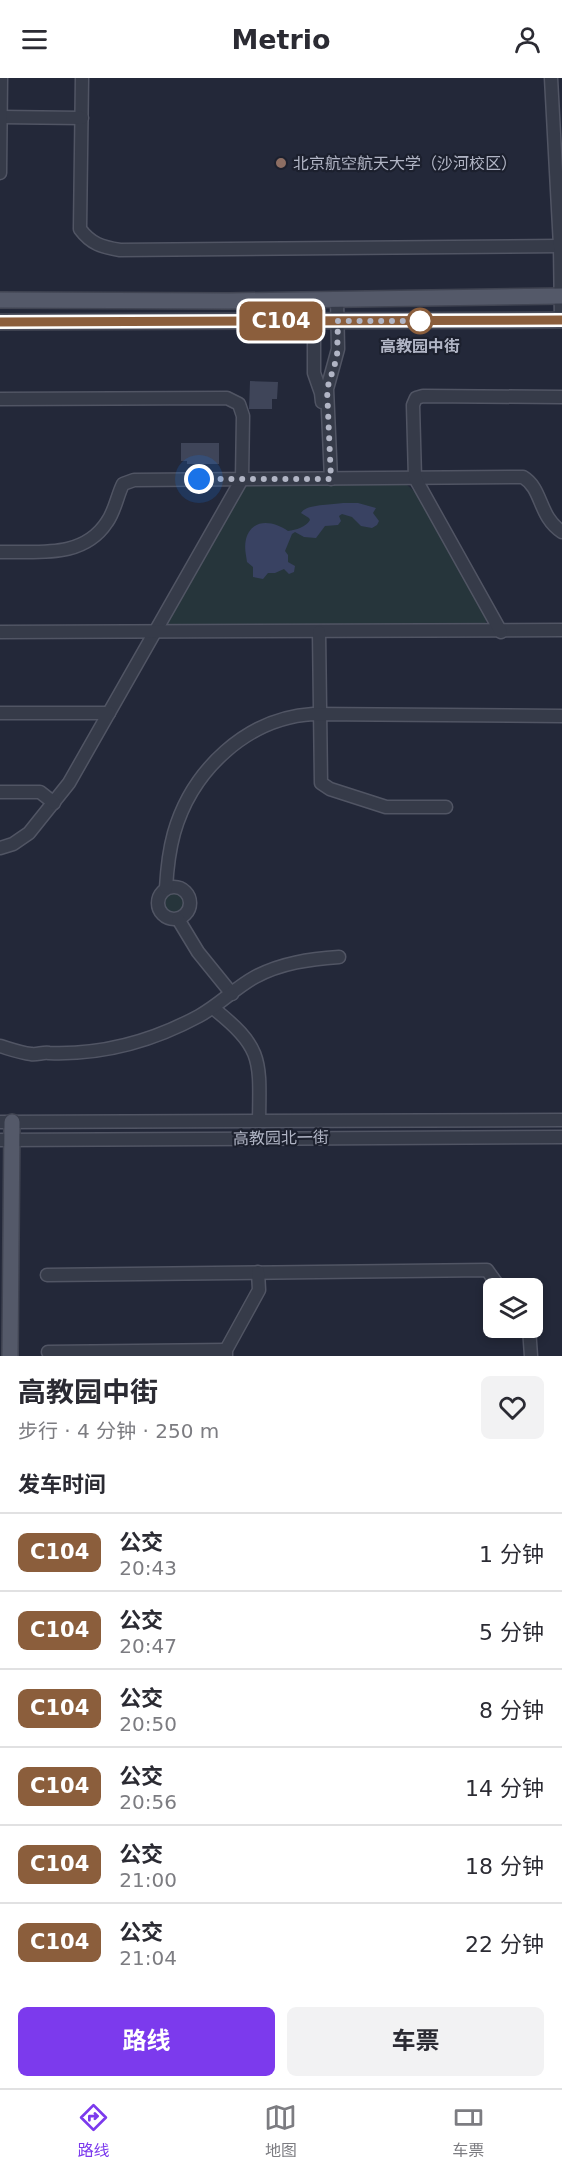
<!DOCTYPE html>
<html lang="zh">
<meta charset="utf-8">
<style>
:root{--surface:#fff;--page:#f2f2f3;--text:#2b2b33;--muted:#7c7c81;--line:#e1e1e2;--accent:#7c3aed}
body{margin:0;font-family:"DejaVu Sans","Noto Sans SC",sans-serif;background:var(--page);color:var(--text);height:100vh;display:flex;flex-direction:column;font-size:22px;white-space:nowrap}
*{box-sizing:border-box;margin:0}
p{font-size:20px;color:var(--muted)}
.icon{flex:none;width:33px;height:33px;fill:none;stroke:currentColor;stroke-width:2;stroke-linecap:round;stroke-linejoin:round}
.map{position:relative;height:1278px;overflow:hidden}
.sheet{display:flex;flex-direction:column;background:var(--surface);flex:1}
.sheet>*{flex:none}
.badge{padding:0 12px;border-radius:9px;font-size:21px;line-height:39px}
.buttons{position:absolute;left:483px;top:1200px;display:grid;gap:12px}
.buttons a{display:grid;place-items:center;width:60px;height:60px;border-radius:9px;background:var(--surface);box-shadow:0 3px 9px #0003;font-size:30px}
.you{position:absolute;width:30px;height:30px;margin:-15px;border:4px solid #fff;border-radius:50%;background:#1a73e8;box-shadow:0 0 0 9px #1a73e833}
.map>.badge{position:absolute;translate:-50% -50%;box-shadow:0 0 0 3px #fff}
h2{padding:0 18px;font-size:22px;line-height:54px}
.round{display:grid;place-items:center;flex:none;width:63px;height:63px;border-radius:9px;background:var(--page)}
.summary{display:flex;align-items:center;justify-content:space-between;height:102px;padding:0 18px}
h1{font-size:28px;font-weight:700;line-height:45px}
.action{display:flex;gap:12px;margin-top:auto;padding:12px 18px}
.action a{flex:1;height:69px;border-radius:9px;background:var(--accent);color:#fff;font-size:24px;font-weight:700;line-height:69px;text-align:center}
.action a+a{background:var(--page);color:var(--text)}
ul{padding:0;list-style:none}
li{display:flex;align-items:center;gap:18px;height:78px;padding:0 18px;border-top:2px solid var(--line)}
li div{flex:1}
li b{display:block;font-size:22px}
li em{font-style:normal}
li .badge{min-width:66px;font-weight:700;text-align:center}
header{display:flex;justify-content:space-between;align-items:center;height:78px;padding:0 18px;background:var(--surface);font-size:27px;font-weight:700}
.tab-bar{display:flex;justify-content:space-around;align-items:center;height:84px;border-top:2px solid var(--line);background:var(--surface);font-size:16px;color:var(--muted)}
.tab-bar a{display:grid;justify-items:center;gap:3px}
.tab-bar .current{color:var(--accent)}
.map>svg:first-child{display:block}
</style>
<header><svg class="icon" aria-label="menu" viewBox="0 0 24 24"><path d="M4 6h16M4 12h16M4 18h16"/></svg>Metrio<svg class="icon" aria-label="person" viewBox="0 0 24 24"><circle cx="12" cy="8" r="4"/><path d="M4 21q1-7 8-7t8 7"/></svg></header>
<div class="map">
<svg width="562" height="1278" viewBox="0 0 562 1278">
<rect width="100%" height="100%" fill="#232839"/>
<g fill="#26353b">
<polygon points="256,406 407,407 415,414 488,537 485,547 170,548 167,546 169,542 244,409"/>
<circle cx="174" cy="825" r="11"/>
</g>
<path fill="#394262" d="M343,425H358L376,430L373,435L379,443L377,447L372,450L361,448L352,439L342,436L339,438L341,443L338,447L325,448L316,460L304,459L295,454L292,456L285,473L288,477V484L295,488L294,494L289,496L284,491L275,495H268L263,501L253,499V489L247,484C246,476 244,470 246,461C252,439 274,443 288,453C296,452 306,449 310,442L309,440L301,435C306,426 331,427 343,425Z"/>
<g fill="#3f4559">
<polygon points="250,303 278,304 277,321 272,321 272,331 249,331"/>
<polygon points="181,365 219,365 219,386 187,386 187,383 181,383"/>
</g>
<g fill="none" stroke-linecap="round" stroke-linejoin="round">
<defs>
<g id="minor">
<path d="M82,0L80,151C91,166 102,169 120,172L560,168"/>
<polyline points="551,0 560,168 561,242"/>
<polyline points="1,39 82,40"/>
<polyline points="0,95 1,0"/>
<polyline points="314,221 314,295 321,315 322,324"/>
<polyline points="0,321 227,320 239,326 243,338 242,401 69,705 29,755 13,766 0,770"/>
<polyline points="331,401 327,311 338,271 337,221"/>
<path d="M0,474C38,473 83,481 107,444C115,433 117,418 123,406L134,402L523,399C543,411 538,438 562,454"/>
<polyline points="0,554 562,552"/>
<polyline points="319,554 321,705 330,711 386,729 446,729"/>
<polyline points="501,554 415,400 413,327 416,320 423,318 562,319"/>
<polyline points="0,635 109,635"/>
<polyline points="0,714 40,714 54,725"/>
<circle cx="174" cy="825" r="16"/>
<path d="M166,810C167,792 169,773 174,755C192,692 247,640 313,636L562,638"/>
<polyline points="178,841 198,874 232,916"/>
<path d="M213,930C263,970 260,981 259,1043"/>
<path d="M0,968C10,971 21,975 31,976C37,977 43,974 49,975C103,977 151,964 199,938C219,927 235,910 255,899C281,885 310,881 339,879"/>
<polyline points="0,1044 562,1042"/>
<polyline points="0,1062 562,1059"/>
<polyline points="47,1197 487,1192 500,1210"/>
<polyline points="529,1250 531,1278"/>
<polyline points="48,1274 226,1272"/>
<polyline points="226,1278 226,1272 259,1212 258,1194"/>
</g>
<g id="major">
<polyline points="0,222 229,223 562,218"/>
<polyline points="0,244 562,242"/>
<polyline points="10,1278 12,1044"/>
</g>
</defs>
<use href="#minor" stroke="#515564" stroke-width="15"/>
<use href="#major" stroke="#404452" stroke-width="18"/>
<use href="#minor" stroke="#363b49" stroke-width="12"/>
<use href="#major" stroke="#545969" stroke-width="15"/>
</g>
<g fill="none" stroke-linecap="round" stroke-linejoin="round">
<defs>
<polyline id="line" points="0,244 562,242"/>
</defs>
<use href="#line" stroke="#fff" stroke-width="14"/>
<use href="#line" stroke="#8b5e3c" stroke-width="9"/>
<polyline stroke="#b1b5c5" stroke-width="6" stroke-dasharray="0 10.8" points="199,401 331,401 327,311 337,279 338,243 420,243"/>
</g>
<circle fill="#8d6e63" stroke="#1c202e" stroke-width="2" cx="281" cy="85" r="6"/>
<circle fill="#fff" stroke="#8b5e3c" stroke-width="3" cx="420" cy="243" r="12"/>
<g text-anchor="middle" dominant-baseline="central" stroke-width="4.5" stroke-linejoin="round" paint-order="stroke">
<g font-size="16" fill="#b1b5c5" stroke="#1c202e" text-anchor="start">
<text x="293" y="85">北京航空航天大学（沙河校区）</text>
</g>
<g font-size="16" font-weight="bold" fill="#b1b5c5" stroke="#1c202e">
<text x="420" y="268">高教园中街</text>
</g>
<g font-size="16" fill="#b1b5c5" stroke="#1c202e">
<text transform="translate(281 1060) rotate(-1)">高教园北一街</text>
</g>
</g>
</svg>
<div class="buttons">
<a><svg class="icon" aria-label="layers" viewBox="0 0 24 24"><path d="M12 4l9 5-9 5-9-5zM3 14l9 5 9-5"/></svg></a>
</div>
<div class="you" style="left:199px;top:401px"></div>
<b class="badge" style="left:281px;top:243px;background:#8b5e3c;color:#fff">C104</b>
</div>
<section class="sheet">
<div class="summary"><div><h1>高教园中街</h1><p>步行 · 4 分钟 · 250 m</p></div><a class="round"><svg class="icon" aria-label="heart" viewBox="0 0 24 24"><path d="M12 20l-8-8c-3-5 5-10 8-4 3-6 11-1 8 4z"/></svg></a></div>
<h2>发车时间</h2>
<ul>
<li><span class="badge" style="background:#8b5e3c;color:#fff">C104</span><div><b>公交</b><p>20:43</p></div><em>1 分钟</em></li>
<li><span class="badge" style="background:#8b5e3c;color:#fff">C104</span><div><b>公交</b><p>20:47</p></div><em>5 分钟</em></li>
<li><span class="badge" style="background:#8b5e3c;color:#fff">C104</span><div><b>公交</b><p>20:50</p></div><em>8 分钟</em></li>
<li><span class="badge" style="background:#8b5e3c;color:#fff">C104</span><div><b>公交</b><p>20:56</p></div><em>14 分钟</em></li>
<li><span class="badge" style="background:#8b5e3c;color:#fff">C104</span><div><b>公交</b><p>21:00</p></div><em>18 分钟</em></li>
<li><span class="badge" style="background:#8b5e3c;color:#fff">C104</span><div><b>公交</b><p>21:04</p></div><em>22 分钟</em></li>
</ul>
<div class="action"><a>路线</a><a>车票</a></div>
</section>
<nav class="tab-bar">
<a class="current"><svg class="icon" aria-label="directions" viewBox="0 0 24 24"><path d="M12 3l9 9-9 9-9-9zM9 14v-3h6M13 9l2 2-2 2"/></svg>路线</a>
<a><svg class="icon" aria-label="map" viewBox="0 0 24 24"><path d="M3 6l6-2 6 2 6-2v14l-6 2-6-2-6 2zM9 4v14M15 6v14"/></svg>地图</a>
<a><svg class="icon" aria-label="tickets" viewBox="0 0 24 24"><path d="M3 7h18v10H3zM15 7v10"/></svg>车票</a>
</nav>
